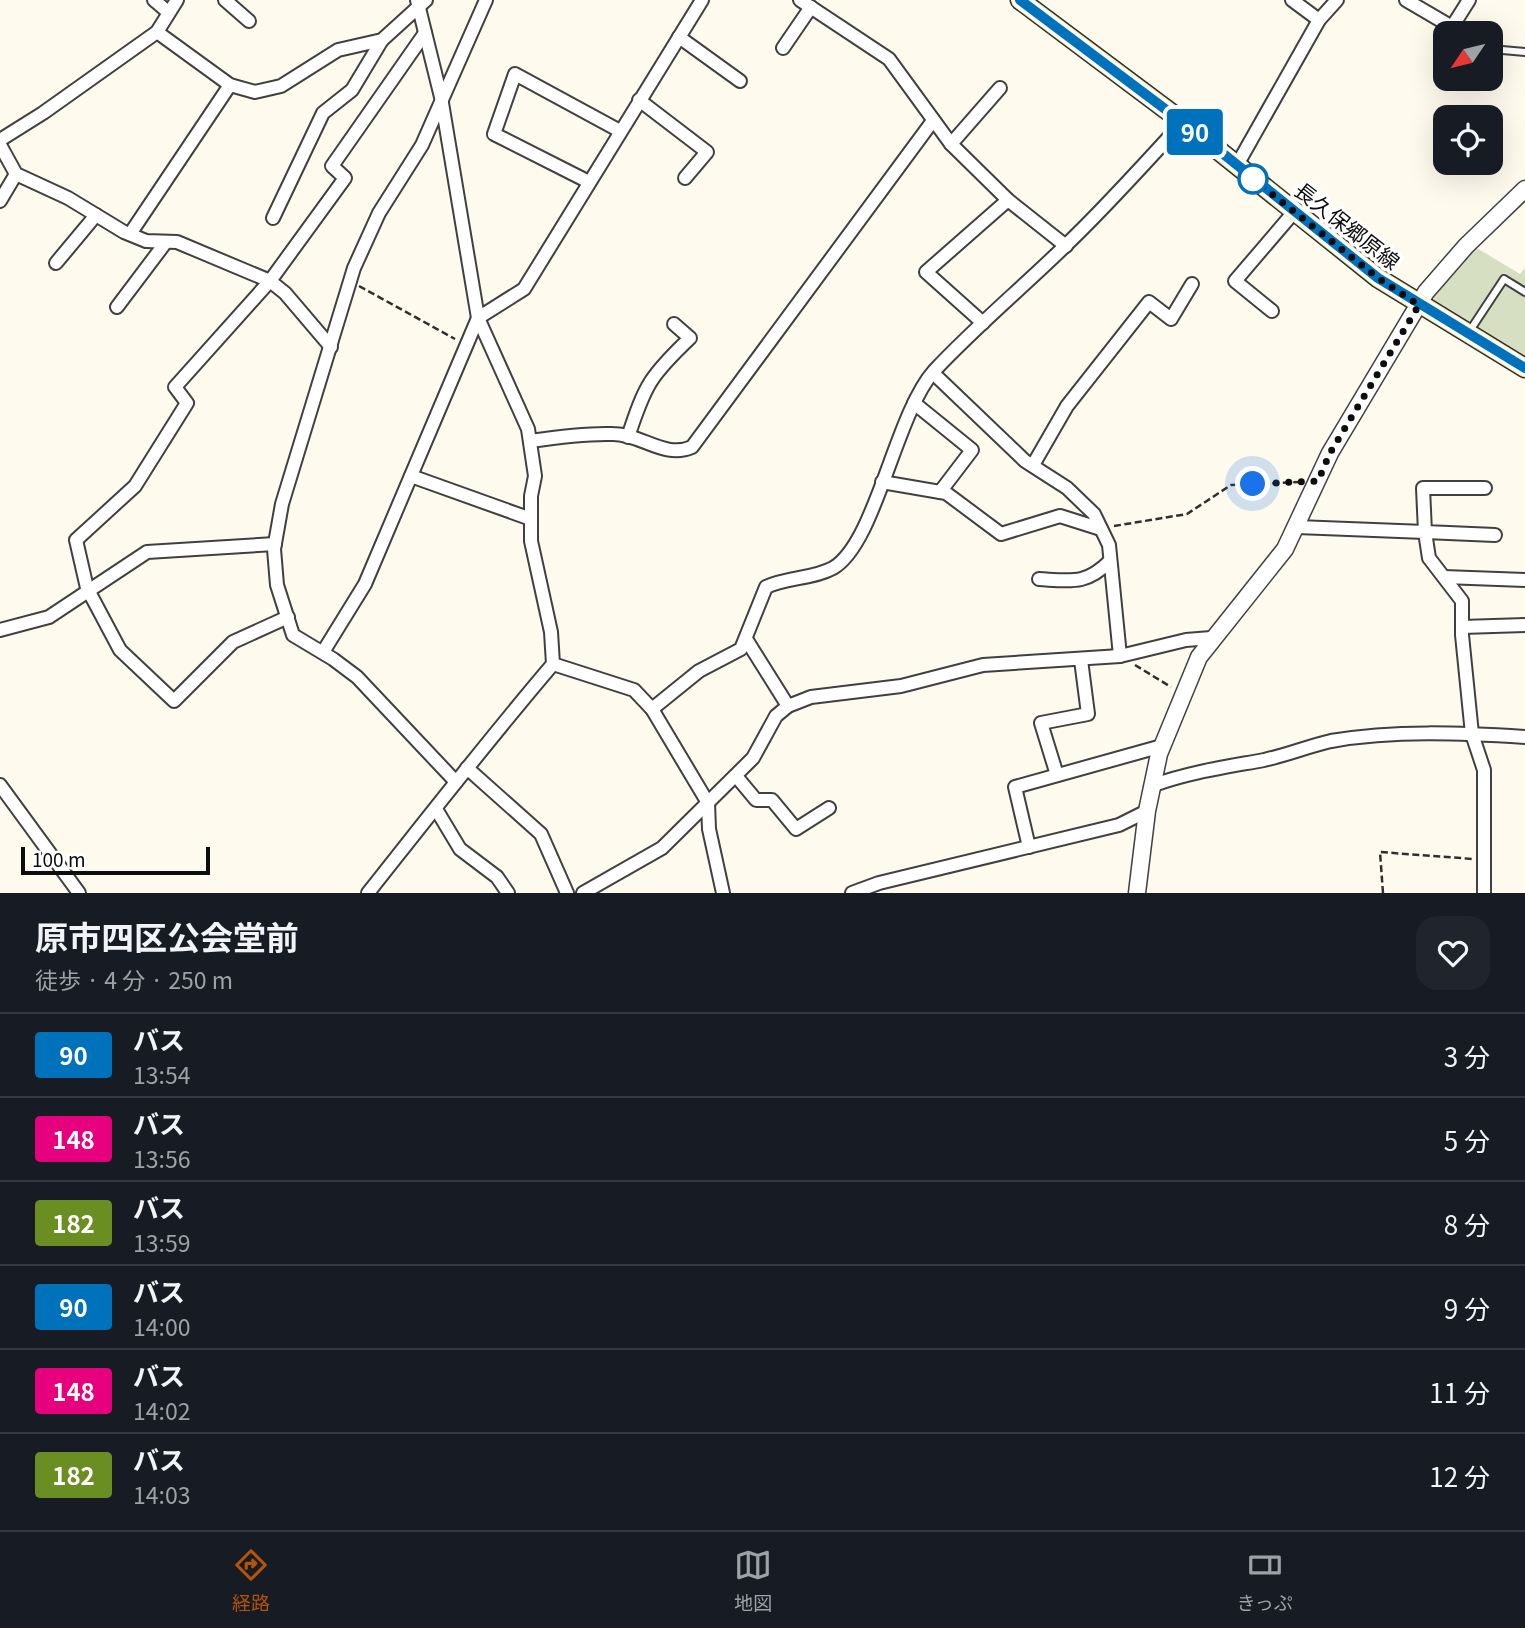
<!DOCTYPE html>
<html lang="ja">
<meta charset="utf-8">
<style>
:root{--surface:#171b24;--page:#20242c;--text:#f1f3f6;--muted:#9ea1a6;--line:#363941;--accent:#b45309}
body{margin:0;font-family:Georgia,"Noto Sans JP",serif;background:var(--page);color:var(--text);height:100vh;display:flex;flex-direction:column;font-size:26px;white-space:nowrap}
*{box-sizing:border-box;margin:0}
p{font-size:23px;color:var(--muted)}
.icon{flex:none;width:38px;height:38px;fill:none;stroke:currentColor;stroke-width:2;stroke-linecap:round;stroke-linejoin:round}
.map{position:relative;height:893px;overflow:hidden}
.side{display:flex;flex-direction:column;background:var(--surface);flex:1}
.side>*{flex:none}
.badge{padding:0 14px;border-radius:5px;font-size:24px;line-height:46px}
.needle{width:46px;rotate:235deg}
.controls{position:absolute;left:1433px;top:21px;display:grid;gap:14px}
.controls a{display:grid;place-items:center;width:70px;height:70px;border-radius:14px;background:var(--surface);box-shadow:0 7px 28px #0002;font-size:35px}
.scale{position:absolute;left:21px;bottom:18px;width:189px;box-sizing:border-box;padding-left:7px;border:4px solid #0d0d0d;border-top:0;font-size:19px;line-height:24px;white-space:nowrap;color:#0d0d0d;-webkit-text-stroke:5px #fff;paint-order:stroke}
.you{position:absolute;width:35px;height:35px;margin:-18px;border:5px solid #fff;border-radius:50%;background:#1a73e8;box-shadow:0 0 0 10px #1a73e833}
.map>.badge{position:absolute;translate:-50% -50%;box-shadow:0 0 0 4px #fff}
.round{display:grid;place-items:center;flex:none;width:74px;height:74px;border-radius:21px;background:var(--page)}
.head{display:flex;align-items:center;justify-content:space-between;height:119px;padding:0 35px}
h1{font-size:33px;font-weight:700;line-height:52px}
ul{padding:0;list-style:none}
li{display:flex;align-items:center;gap:21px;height:84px;padding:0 35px;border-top:2px solid var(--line)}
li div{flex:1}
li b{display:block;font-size:26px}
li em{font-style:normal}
li .badge{min-width:77px;font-weight:700;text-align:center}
.menu{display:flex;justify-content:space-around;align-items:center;height:98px;border-top:2px solid var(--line);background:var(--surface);font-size:19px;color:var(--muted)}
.menu a{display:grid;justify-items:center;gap:4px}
.menu .active{color:var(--accent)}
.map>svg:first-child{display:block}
</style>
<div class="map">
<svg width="1525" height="893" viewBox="0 0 1525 893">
<rect width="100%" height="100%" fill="#fefaee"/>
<polygon fill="#d6dfc1" points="1475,247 1520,274 1525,268 1525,357 1434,304 1433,293"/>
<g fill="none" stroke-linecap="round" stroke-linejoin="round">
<defs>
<g id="service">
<polyline points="1491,49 1525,52"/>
<polyline points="1469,332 1504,279 1525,292"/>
</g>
<g id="minor">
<polyline points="154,0 168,12"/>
<polyline points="225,0 249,21"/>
<polyline points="800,0 889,59 951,144 1008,200 1066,246"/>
<polyline points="1292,0 1319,20"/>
<polyline points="1406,0 1452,27 1469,0"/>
<polyline points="157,32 230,85 255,92 281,86 338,50 382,40 426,0"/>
<polyline points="679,37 740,81"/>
<polyline points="783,48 811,7"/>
<polyline points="639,100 707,152 685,178"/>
<polyline points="0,140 43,113 157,32 177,0"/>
<polyline points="951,144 1000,88"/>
<polyline points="0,145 16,174 68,198 124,232 146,241 177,242 270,281 285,293 331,347"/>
<polyline points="1237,165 1319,20 1337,0"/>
<polyline points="589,182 494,134 515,74 620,131"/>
<polyline points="0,201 16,174"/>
<polyline points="273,218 323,113 352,90 382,40"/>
<polyline points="130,234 230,85"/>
<polyline points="56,263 96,215"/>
<polyline points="117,307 166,242"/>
<polyline points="1272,311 1235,281 1294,212"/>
<polyline points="983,323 926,272 1008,200"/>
<polyline points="933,373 1025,461 1067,488 1094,514 1109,545 1120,656"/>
<polyline points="914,403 972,450 940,492"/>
<path d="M628,437C645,385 650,376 690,338L674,324"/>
<path d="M530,441C557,437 586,433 613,434C642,434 664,459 692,447L932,122"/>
<polyline points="1033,465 1067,406 1149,302 1171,319 1192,284"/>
<polyline points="411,476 531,519"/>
<polyline points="882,482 946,493 1001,534 1060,516 1101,529"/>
<polyline points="1485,488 1423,488 1425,532 1495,535"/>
<polyline points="1297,527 1425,532 1429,558 1462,601 1462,635 1472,734 1484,770 1484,893"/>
<polyline points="1444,577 1525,580"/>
<path d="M1039,579C1072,581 1086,585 1110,561"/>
<polyline points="288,617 233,642 174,701 120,650 87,588 76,540 135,486 187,403 175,387 270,281 345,178 332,166 425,33"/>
<polyline points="1462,627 1525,625"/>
<polyline points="0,630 49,617 147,552 275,544"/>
<polyline points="746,639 788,706"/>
<polyline points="323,652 365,584 478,318 524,289 702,0"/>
<polyline points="553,664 634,690 652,709 708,803 709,829 723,893"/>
<path d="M652,709L699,671L741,649L766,587C787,577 813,579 833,568C876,543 895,415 934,371C975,327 1022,288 1065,246C1106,207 1144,164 1183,122"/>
<polyline points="467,768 541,834 567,893"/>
<polyline points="1057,775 1041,723 1088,714 1081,660"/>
<polyline points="736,776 756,800 772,800 796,829 829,808"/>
<polyline points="456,782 357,677 333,659 293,635 277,585 274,549 282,504 354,268 379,213 422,145 486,0"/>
<polyline points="0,785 79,893"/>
<path d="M1154,785C1190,772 1226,767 1264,760C1287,755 1309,746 1331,741C1394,730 1462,733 1525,737"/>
<polyline points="436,809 460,849 497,877 508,893"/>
<polyline points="1029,847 1015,787 1162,746"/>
<path d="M368,893C429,816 489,739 553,664L551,632L531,541V496L535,476L528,429L478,318L441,97L417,0"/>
<polyline points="583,893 662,848 753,758 776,716 788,706 811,697 901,686 983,665 1120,656 1186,640 1211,638"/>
<polyline points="852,893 879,883 1119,825 1147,811"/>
</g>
<polyline id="tertiary" points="1137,893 1147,811 1159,754 1199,657 1285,549 1330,453 1426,292 1466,246 1525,189"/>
<polyline id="secondary" points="1020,0 1183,122 1378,278 1525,368"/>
</defs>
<use href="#service" stroke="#404040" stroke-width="10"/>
<use href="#minor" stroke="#404040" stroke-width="16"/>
<use href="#tertiary" stroke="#404040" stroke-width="19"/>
<use href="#secondary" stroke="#2f2f2f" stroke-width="21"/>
<g stroke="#2f2f2f" stroke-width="2.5" stroke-dasharray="7 3.5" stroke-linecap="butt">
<polyline points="359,286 455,339"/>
<polyline points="1114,526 1187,514 1231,485 1300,482"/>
<polyline points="1135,665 1171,687"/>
<polyline points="1383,893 1380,852 1473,859"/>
</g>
<use href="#service" stroke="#fff" stroke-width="6"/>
<use href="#minor" stroke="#fff" stroke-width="12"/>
<use href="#tertiary" stroke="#fff" stroke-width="16"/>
<use href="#secondary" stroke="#faefad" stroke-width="18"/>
</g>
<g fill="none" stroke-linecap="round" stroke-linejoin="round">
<defs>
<polyline id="line" points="1020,0 1201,136 1378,278 1525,368"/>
</defs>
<use href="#line" stroke="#fff" stroke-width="16"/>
<use href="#line" stroke="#0072bc" stroke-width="10"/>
<polyline stroke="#0d0d0d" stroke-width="7" stroke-dasharray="0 12.6" points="1253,179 1378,278 1419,305 1330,453 1318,481 1253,484"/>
</g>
<circle fill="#fff" stroke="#0072bc" stroke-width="3.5" cx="1253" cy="179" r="14"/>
<g text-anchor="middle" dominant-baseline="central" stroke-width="7" stroke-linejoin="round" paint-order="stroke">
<g font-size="21" fill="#0d0d0d" stroke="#fff">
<text transform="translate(1348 225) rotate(38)">長久保郷原線</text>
</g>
</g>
</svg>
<div class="controls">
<a><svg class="needle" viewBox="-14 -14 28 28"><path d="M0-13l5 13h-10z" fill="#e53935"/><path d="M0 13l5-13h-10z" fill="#9ea1a6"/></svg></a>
<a><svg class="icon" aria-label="locate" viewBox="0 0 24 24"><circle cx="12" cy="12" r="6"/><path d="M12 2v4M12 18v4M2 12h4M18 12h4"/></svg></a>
</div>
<div class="scale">100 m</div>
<div class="you" style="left:1253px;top:484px"></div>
<b class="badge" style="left:1195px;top:132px;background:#0072bc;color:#fff">90</b>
</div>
<section class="side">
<div class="head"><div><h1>原市四区公会堂前</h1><p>徒歩 · 4 分 · 250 m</p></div><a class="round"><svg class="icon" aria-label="heart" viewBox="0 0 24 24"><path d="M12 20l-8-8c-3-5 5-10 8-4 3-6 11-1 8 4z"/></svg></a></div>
<ul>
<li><span class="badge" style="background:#0072bc;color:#fff">90</span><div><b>バス</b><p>13:54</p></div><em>3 分</em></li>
<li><span class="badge" style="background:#e6007e;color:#fff">148</span><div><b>バス</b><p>13:56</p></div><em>5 分</em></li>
<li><span class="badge" style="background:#6b8e23;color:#fff">182</span><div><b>バス</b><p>13:59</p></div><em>8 分</em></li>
<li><span class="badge" style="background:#0072bc;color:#fff">90</span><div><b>バス</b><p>14:00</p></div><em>9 分</em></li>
<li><span class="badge" style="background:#e6007e;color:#fff">148</span><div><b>バス</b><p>14:02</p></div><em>11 分</em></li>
<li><span class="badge" style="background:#6b8e23;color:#fff">182</span><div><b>バス</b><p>14:03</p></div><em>12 分</em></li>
</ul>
</section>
<nav class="menu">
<a class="active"><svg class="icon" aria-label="directions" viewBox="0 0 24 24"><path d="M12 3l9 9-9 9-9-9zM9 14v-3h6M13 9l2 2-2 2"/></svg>経路</a>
<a><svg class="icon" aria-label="map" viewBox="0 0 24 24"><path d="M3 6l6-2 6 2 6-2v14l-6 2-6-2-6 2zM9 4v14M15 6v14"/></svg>地図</a>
<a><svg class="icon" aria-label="tickets" viewBox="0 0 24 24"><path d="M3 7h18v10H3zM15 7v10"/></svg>きっぷ</a>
</nav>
